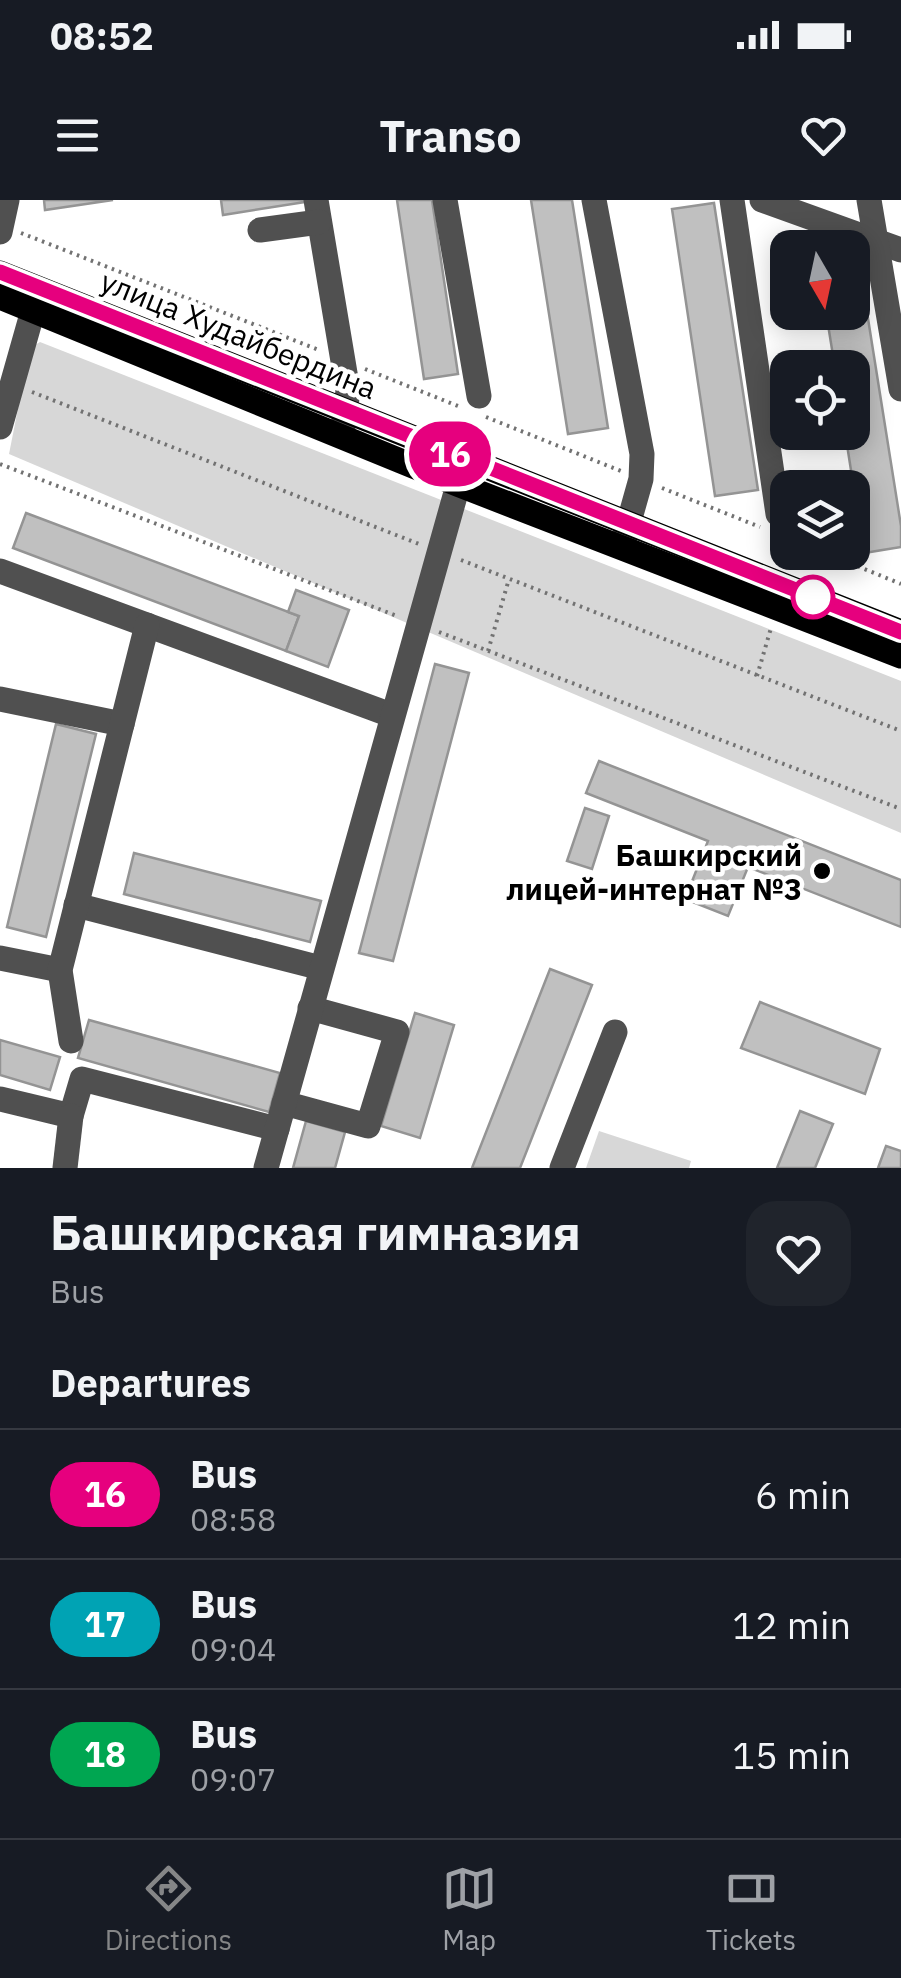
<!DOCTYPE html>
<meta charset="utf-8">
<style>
:root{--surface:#171b24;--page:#20242c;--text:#f1f3f6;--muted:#9ea1a6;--line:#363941;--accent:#858687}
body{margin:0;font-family:"IBM Plex Sans",sans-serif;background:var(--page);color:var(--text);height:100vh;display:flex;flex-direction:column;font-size:38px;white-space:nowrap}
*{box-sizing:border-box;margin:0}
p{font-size:32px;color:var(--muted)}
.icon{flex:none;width:55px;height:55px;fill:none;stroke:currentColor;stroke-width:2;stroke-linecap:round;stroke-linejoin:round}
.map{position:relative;height:968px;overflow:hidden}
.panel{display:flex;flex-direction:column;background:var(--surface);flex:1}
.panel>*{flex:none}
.badge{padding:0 20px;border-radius:32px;font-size:35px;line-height:65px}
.needle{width:65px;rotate:171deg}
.buttons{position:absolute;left:770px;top:30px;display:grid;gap:20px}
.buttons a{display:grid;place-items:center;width:100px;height:100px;border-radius:20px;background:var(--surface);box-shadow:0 5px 25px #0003;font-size:50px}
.map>.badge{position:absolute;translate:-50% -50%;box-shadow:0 0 0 5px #fff}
h2{padding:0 50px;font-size:38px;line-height:90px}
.round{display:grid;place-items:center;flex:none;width:105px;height:105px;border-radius:30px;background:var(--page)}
.headline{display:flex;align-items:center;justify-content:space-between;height:170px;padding:0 50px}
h1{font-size:48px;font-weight:700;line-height:75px}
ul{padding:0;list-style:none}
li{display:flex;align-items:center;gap:30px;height:130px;padding:0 50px;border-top:2px solid var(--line)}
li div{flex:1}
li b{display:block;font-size:38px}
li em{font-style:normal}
li .badge{min-width:110px;font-weight:700;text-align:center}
.status{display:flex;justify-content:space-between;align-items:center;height:70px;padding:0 50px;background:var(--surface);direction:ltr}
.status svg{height:28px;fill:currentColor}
header{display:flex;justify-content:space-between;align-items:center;height:130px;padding:0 50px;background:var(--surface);font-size:45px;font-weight:700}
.dock{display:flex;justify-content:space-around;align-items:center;height:140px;border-top:2px solid var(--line);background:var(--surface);font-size:28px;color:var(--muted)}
.dock a{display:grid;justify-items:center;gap:5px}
.dock .on{color:var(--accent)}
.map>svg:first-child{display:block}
</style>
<div class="status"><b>08:52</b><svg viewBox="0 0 49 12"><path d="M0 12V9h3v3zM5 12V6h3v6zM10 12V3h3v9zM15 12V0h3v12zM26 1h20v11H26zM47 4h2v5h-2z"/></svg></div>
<header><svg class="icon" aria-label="menu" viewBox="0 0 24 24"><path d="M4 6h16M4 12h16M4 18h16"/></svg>Transo<svg class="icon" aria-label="heart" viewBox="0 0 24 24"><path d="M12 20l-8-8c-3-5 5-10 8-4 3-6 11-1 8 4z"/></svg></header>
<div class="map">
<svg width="901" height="968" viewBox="0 0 901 968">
<rect width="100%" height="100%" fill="#fff"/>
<g fill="#d7d7d7">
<polygon points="40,142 901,481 901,633 9,254 30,148"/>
<polygon points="599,931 691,961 689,968 586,968"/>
</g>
<g fill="#c0c0c0" stroke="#949494" stroke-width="2.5">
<polygon points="44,0 113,0 45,10"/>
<polygon points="221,0 304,0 305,2 223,15"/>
<polygon points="397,0 432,0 458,174 424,179"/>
<polygon points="531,0 572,0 608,228 568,234"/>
<polygon points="714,3 758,290 715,296 672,9"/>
<polygon points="859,62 901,326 901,347 864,353 845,232 852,232 852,168 835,168 826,112 852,112 852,63"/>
<polygon points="26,313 299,416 286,451 13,348"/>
<polygon points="296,390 349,410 328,467 286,451 299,416 288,412"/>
<polygon points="435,464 469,473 393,761 359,753"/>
<polygon points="56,524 96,534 46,737 7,727"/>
<polygon points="599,561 901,680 901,727 748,667 728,716 685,699 708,641 586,593"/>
<polygon points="585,608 609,616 592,669 567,661"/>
<polygon points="134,653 321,701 310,742 124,694"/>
<polygon points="550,769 592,785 520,968 472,968"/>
<polygon points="760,802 880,849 865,894 741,848"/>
<polygon points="415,813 454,825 420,938 381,926"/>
<polygon points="89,820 280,873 269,912 78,858"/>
<polygon points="0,840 60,857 50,890 0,875"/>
<polygon points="800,911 833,924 815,968 777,968"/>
<polygon points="306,921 345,932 335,968 293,968"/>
<polygon points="886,946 901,951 901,968 878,968"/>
</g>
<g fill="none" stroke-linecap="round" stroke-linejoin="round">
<g stroke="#727272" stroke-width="4" stroke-dasharray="2.5 5" stroke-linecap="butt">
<polyline points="21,33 319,150"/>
<polyline points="365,169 458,206"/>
<polyline points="32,192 419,344"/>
<polyline points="486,217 621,271"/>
<polyline points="0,264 397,416"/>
<polyline points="662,288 760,327"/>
<polyline points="823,352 901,384"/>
<polyline points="461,360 901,531"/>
<polyline points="788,364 792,352"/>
<polyline points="439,432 901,609"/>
<polyline points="488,451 509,379"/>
<polyline points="757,476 771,428"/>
</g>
<g stroke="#505050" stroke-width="25">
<polyline points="316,0 348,191 343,227"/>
<polyline points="445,0 479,196"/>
<polyline points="594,0 642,254 641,279 623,343"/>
<polyline points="732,0 778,314"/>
<polyline points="762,0 901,50"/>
<polyline points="869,0 901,189"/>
<polyline points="260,30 319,22"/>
<polyline points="0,32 7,0"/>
<polyline points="0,227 38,93"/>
<polyline points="0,371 391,515"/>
<polyline points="0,499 122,524"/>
<polyline points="76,705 321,768"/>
<polyline points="0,758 60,770"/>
<polyline points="71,841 60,770 147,425"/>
<polyline points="0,899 71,916 82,879 277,929"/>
<polyline points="284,903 368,926 397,832 310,808"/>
<polyline points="65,968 71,916"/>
<polyline points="266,968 464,264"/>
<polyline points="562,968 615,832"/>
</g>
<g stroke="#000" stroke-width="25">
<polyline points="0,73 901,432"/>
<polyline points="0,97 457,284 901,456"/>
</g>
</g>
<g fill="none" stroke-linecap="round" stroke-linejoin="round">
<defs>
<polyline id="line" points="0,72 901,432"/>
</defs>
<use href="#line" stroke="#fff" stroke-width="22"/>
<use href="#line" stroke="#e6007e" stroke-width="15"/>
</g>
<circle fill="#fff" stroke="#e6007e" stroke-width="5" cx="813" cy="397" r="20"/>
<circle fill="#000" stroke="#fff" stroke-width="4" cx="822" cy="671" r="10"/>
<g text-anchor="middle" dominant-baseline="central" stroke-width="9" stroke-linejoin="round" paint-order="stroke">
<g font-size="30" fill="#000" stroke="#fff">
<text transform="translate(239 134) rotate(22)">улица Худайбердина</text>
</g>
<g font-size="30" font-weight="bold" fill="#000" stroke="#fff" text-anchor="end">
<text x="802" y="654">Башкирский<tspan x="802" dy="34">лицей-интернат №3</tspan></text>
</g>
</g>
</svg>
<div class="buttons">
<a><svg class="needle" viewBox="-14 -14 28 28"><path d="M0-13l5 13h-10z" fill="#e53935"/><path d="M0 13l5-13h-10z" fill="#9ea1a6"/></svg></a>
<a><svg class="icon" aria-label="locate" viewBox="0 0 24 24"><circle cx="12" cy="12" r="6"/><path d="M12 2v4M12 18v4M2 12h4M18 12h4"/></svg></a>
<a><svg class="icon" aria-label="layers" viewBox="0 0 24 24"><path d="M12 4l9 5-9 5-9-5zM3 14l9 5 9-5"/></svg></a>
</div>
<b class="badge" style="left:450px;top:254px;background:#e6007e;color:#fff">16</b>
</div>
<section class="panel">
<div class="headline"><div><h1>Башкирская гимназия</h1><p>Bus</p></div><a class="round"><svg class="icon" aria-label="heart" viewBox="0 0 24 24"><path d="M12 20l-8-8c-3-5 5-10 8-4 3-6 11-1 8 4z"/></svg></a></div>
<h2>Departures</h2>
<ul>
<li><span class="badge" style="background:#e6007e;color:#fff">16</span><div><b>Bus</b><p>08:58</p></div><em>6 min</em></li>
<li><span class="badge" style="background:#00a3b4;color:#fff">17</span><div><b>Bus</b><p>09:04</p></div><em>12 min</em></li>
<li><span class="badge" style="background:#00a651;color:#fff">18</span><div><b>Bus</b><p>09:07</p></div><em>15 min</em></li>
</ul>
</section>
<nav class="dock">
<a class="on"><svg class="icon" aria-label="directions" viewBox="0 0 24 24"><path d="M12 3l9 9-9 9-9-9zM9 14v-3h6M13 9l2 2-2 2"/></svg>Directions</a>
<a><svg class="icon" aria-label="map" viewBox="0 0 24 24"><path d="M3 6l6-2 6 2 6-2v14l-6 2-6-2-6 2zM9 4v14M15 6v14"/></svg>Map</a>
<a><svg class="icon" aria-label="tickets" viewBox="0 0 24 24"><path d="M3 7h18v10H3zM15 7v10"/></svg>Tickets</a>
</nav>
